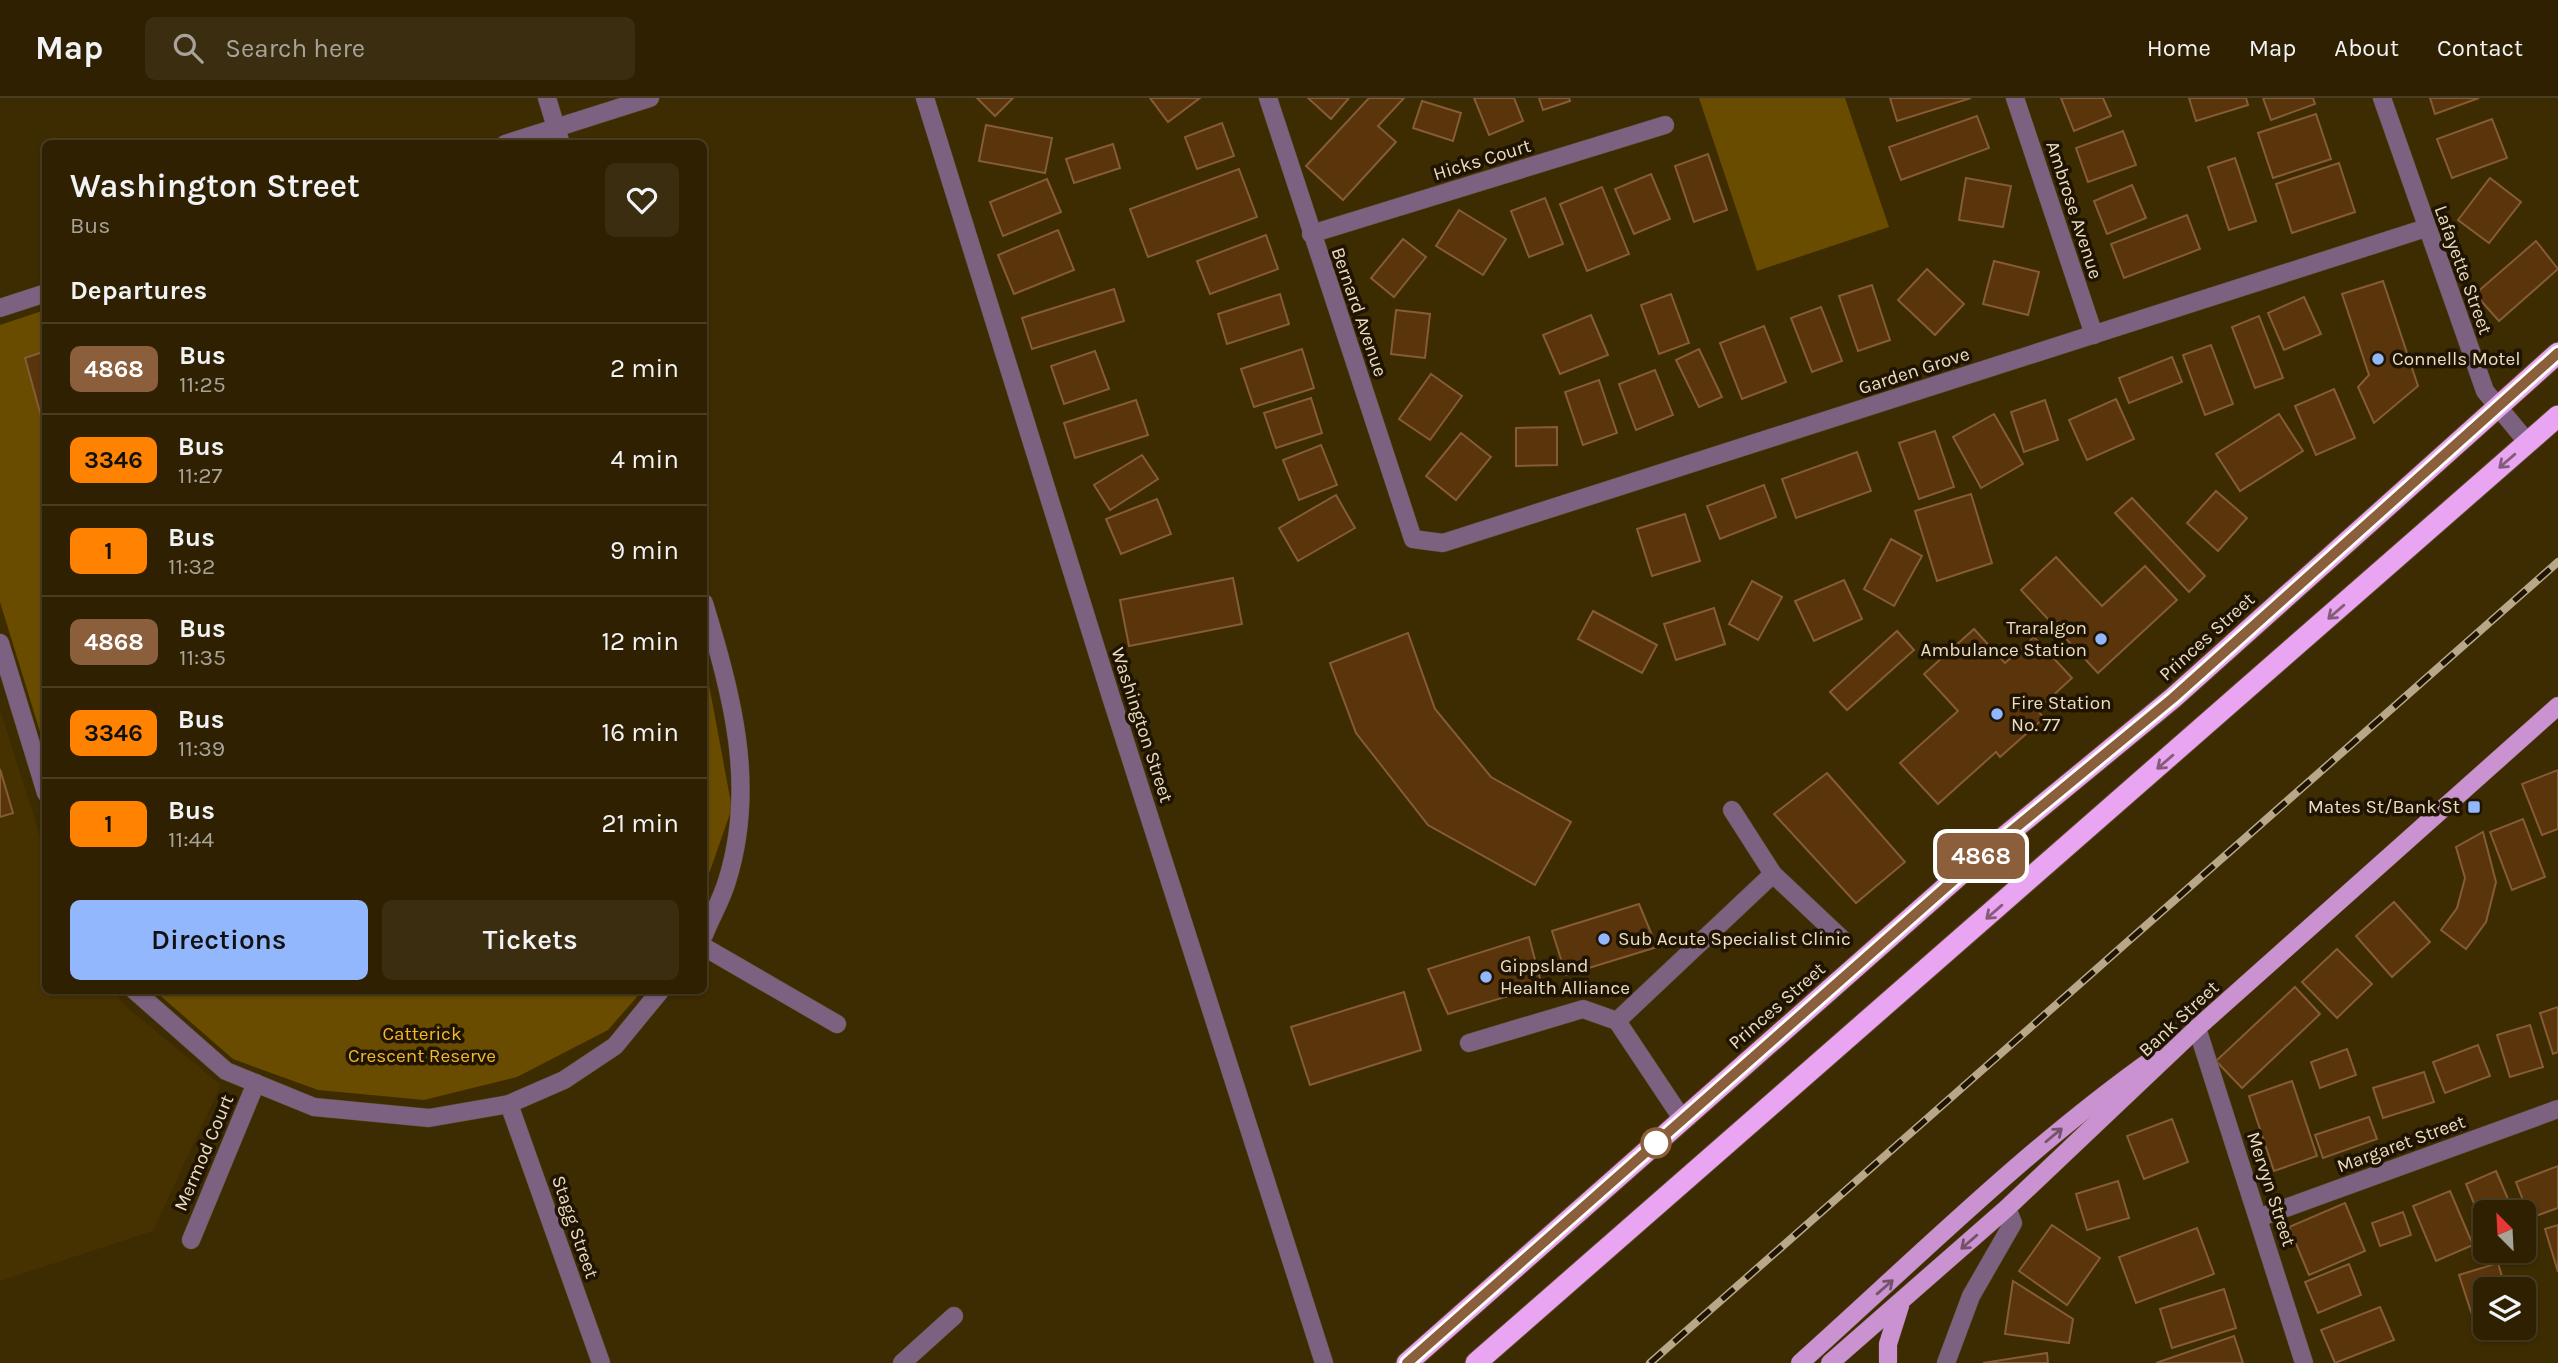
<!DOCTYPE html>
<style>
:root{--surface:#2e2001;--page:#3a2d10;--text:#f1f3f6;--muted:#a7a399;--line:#493e23;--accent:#92b7fd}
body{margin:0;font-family:Karla,sans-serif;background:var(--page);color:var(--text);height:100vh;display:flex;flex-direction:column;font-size:26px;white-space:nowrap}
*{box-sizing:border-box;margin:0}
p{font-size:23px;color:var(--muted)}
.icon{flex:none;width:38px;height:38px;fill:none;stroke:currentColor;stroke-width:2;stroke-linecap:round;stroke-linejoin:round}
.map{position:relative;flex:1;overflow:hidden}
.drawer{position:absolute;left:42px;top:42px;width:665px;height:854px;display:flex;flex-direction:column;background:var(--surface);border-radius:10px;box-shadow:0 2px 5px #0004,0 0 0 2px var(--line)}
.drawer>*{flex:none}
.badge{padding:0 14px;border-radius:10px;font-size:24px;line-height:46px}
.needle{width:46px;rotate:336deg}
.controls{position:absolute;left:2473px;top:1102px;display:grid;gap:14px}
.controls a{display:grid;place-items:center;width:63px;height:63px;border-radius:10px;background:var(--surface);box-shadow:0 2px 5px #0004,0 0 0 2px var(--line);font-size:35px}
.map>.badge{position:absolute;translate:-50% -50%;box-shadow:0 0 0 4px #fff}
h2{padding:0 28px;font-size:26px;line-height:63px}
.round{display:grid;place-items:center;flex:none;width:74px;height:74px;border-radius:10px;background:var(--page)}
.summary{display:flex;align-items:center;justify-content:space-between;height:119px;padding:0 28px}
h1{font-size:33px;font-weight:600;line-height:52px}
.action{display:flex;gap:14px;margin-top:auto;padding:14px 28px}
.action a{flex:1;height:80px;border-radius:10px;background:var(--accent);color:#111;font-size:28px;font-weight:600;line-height:80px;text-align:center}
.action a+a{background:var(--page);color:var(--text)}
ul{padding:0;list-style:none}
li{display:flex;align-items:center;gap:21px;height:91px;padding:0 28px;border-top:2px solid var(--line)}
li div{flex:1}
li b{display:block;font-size:26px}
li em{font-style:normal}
li .badge{min-width:77px;font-weight:700;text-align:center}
header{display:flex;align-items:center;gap:42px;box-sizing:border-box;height:98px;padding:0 35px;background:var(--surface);border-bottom:2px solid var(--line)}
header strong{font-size:33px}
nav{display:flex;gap:38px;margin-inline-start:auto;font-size:24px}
.search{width:490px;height:63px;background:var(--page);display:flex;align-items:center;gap:18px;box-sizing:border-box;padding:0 24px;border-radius:10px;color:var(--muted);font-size:26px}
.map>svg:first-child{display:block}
</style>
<header>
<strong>Map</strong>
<div class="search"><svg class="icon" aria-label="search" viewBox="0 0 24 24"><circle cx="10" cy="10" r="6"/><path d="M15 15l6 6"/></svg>Search here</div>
<nav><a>Home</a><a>Map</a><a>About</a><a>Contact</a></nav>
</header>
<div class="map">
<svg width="2558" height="1265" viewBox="0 0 2558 1265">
<rect width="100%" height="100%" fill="#3d2b01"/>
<polygon fill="#463100" points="0,611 45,754 46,892 115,893 123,906 221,987 153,1133 0,1183"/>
<g fill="#694c00">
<polygon points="1699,0 1845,0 1889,129 1757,173"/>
<polygon points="45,212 45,650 0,504 0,227"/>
<polygon points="704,560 732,710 704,790"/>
<polygon points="155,893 642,893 608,932 517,979 424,1002 318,992 233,961"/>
</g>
<g fill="#5a340a" stroke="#855c36" stroke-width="2">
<polygon points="977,0 1013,0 995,18"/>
<polygon points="1150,0 1200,0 1168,24"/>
<polygon points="1308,0 1349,0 1331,21"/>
<polygon points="1369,0 1404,0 1378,28 1396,44 1343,102 1306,68"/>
<polygon points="1474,0 1514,0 1523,23 1489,37"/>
<polygon points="1539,0 1569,0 1570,3 1543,12"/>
<polygon points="1890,0 1971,0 1897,23"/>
<polygon points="2061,0 2103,0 2111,18 2074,33"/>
<polygon points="2189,0 2246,0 2248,7 2196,23"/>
<polygon points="2263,0 2313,0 2315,6 2271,22"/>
<polygon points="2430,0 2479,0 2435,16"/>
<polygon points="1422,3 1461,15 1453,43 1413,30"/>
<polygon points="2316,16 2331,61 2273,80 2258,35"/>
<polygon points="1977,18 1989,50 1901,82 1889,49"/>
<polygon points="2492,21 2507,60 2452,80 2437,41"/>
<polygon points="1222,25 1234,58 1197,71 1185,39"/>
<polygon points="986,27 1052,40 1045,75 979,63"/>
<polygon points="2123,33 2136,67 2088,84 2076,50"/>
<polygon points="1113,46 1120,70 1074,85 1066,61"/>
<polygon points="1708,56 1727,112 1694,124 1675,68"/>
<polygon points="2235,60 2256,123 2229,132 2208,69"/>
<polygon points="2339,65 2355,114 2292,135 2276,86"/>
<polygon points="1239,71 1257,119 1148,159 1130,111"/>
<polygon points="1651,76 1670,121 1634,136 1615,91"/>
<polygon points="1966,80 2011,88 2003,129 1959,122"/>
<polygon points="2490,80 2521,104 2489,145 2458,122"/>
<polygon points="1047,81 1061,114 1003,138 990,104"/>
<polygon points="2132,87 2146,120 2107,136 2094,103"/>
<polygon points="1602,89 1629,156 1587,173 1560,106"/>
<polygon points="1545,100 1563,146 1529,159 1511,113"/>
<polygon points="1459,112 1506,141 1483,177 1436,148"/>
<polygon points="2187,117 2200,151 2124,180 2111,146"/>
<polygon points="1058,132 1074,172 1014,196 998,157"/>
<polygon points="1266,137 1278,171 1210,196 1197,163"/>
<polygon points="1403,141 1426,159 1394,199 1371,180"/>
<polygon points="2536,143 2558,171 2499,223 2475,196"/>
<polygon points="1994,163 2039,174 2028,217 1983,206"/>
<polygon points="1927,171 1964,206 1935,237 1898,202"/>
<polygon points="2383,183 2418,288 2374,325 2358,289 2369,277 2342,196"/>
<polygon points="1872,187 1890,242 1858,253 1839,198"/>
<polygon points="1114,191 1124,223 1032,251 1022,220"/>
<polygon points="1280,196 1289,226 1227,246 1218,216"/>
<polygon points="1671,196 1689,245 1659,256 1641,207"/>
<polygon points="2304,199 2321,236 2284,252 2268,215"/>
<polygon points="1821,209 1842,263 1812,274 1791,220"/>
<polygon points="1396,212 1430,216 1425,260 1391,256"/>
<polygon points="1591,217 1608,257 1560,276 1543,237"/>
<polygon points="2259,218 2283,280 2255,290 2232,229"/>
<polygon points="1764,228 1786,284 1742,301 1720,245"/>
<polygon points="2211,247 2233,306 2205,317 2183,257"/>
<polygon points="1302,251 1314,290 1254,309 1241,271"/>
<polygon points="1699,251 1722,299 1699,309 1676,262"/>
<polygon points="46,253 46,336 25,260"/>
<polygon points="1095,253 1109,291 1064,306 1051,268"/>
<polygon points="2172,259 2182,284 2129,305 2119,280"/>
<polygon points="1655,272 1673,317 1636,332 1619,286"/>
<polygon points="1431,276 1462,298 1430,342 1399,321"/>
<polygon points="1599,282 1617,335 1583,347 1565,294"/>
<polygon points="2334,291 2355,340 2316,357 2295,308"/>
<polygon points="1311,300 1322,335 1276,350 1264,315"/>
<polygon points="2116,301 2134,341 2087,362 2069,322"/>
<polygon points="1136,302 1148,337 1075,360 1064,325"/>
<polygon points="2045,302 2058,342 2024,354 2011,314"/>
<polygon points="1994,316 2023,366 1981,390 1953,339"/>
<polygon points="2279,316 2303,353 2240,393 2216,356"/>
<polygon points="1557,329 1557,367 1516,368 1516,330"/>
<polygon points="1935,333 1954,389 1919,401 1899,345"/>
<polygon points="1461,335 1491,359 1456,402 1426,378"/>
<polygon points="1321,347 1337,387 1299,402 1283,362"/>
<polygon points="1857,354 1871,393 1796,420 1782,381"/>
<polygon points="1142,357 1158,381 1110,412 1094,387"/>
<polygon points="1764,387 1776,419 1720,441 1707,408"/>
<polygon points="2216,393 2247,420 2218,453 2187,425"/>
<polygon points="1971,396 1992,465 1937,483 1915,413"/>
<polygon points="1336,397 1355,430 1298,463 1279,430"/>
<polygon points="2132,400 2205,478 2189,494 2115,415"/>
<polygon points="1157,401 1171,436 1121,456 1106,421"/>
<polygon points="1685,416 1700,463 1652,478 1637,431"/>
<polygon points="1891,441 1922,458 1894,508 1864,491"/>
<polygon points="2056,459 2102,508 2145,468 2177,502 2098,575 2021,492"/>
<polygon points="1233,480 1242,526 1129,548 1120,502"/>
<polygon points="1844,482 1862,521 1814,543 1795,503"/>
<polygon points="1752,483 1782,499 1758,542 1729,526"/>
<polygon points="1714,510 1725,546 1676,562 1664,526"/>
<polygon points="1593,513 1657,547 1642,575 1578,541"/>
<polygon points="1974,531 2005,565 2034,539 2072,580 2037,612 2044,620 2000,659 1996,654 1938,706 1900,665 1958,613 1924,576"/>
<polygon points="1897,533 1914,552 1847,612 1830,594"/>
<polygon points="1408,535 1435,611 1491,679 1571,724 1535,787 1428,727 1356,635 1330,565"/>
<polygon points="0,671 13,715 0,719"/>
<polygon points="2558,672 2558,731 2542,737 2522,686"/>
<polygon points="1827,675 1905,764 1856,805 1774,716"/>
<polygon points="2523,721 2545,779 2512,792 2490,734"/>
<polygon points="2483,734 2496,784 2486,824 2466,851 2441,832 2457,810 2465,780 2456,749"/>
<polygon points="2394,804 2430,844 2392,879 2356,838"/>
<polygon points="1639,806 1657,849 1566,877 1552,833"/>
<polygon points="1529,839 1542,888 1448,916 1428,871"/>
<polygon points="2337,851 2372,886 2337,920 2302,884"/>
<polygon points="2295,889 2320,916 2242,990 2216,963"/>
<polygon points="1404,894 1421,952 1310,987 1291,929"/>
<polygon points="2558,909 2558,954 2553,956 2540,915"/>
<polygon points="2530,927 2543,969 2510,979 2497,937"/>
<polygon points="2478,947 2490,978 2445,995 2433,964"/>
<polygon points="2347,951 2356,977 2320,990 2311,964"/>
<polygon points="2424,974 2434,1004 2383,1020 2373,990"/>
<polygon points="2292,983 2317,1058 2274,1073 2249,998"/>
<polygon points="2369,1019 2377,1041 2323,1060 2315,1037"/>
<polygon points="2172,1021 2188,1064 2144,1081 2127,1038"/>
<polygon points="2558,1068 2558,1110 2530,1120 2516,1084"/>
<polygon points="2496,1073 2514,1115 2485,1115 2485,1132 2466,1086"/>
<polygon points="2118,1083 2129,1120 2087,1132 2076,1096"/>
<polygon points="2450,1093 2473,1147 2436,1163 2413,1108"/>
<polygon points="2345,1105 2365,1153 2309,1177 2289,1129"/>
<polygon points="2403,1114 2411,1137 2380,1148 2372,1125"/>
<polygon points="2052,1127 2100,1160 2067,1207 2019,1173"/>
<polygon points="2558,1127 2558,1174 2545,1131"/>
<polygon points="2197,1130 2214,1176 2136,1205 2119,1159"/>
<polygon points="2498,1165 2506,1192 2485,1192 2485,1223 2475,1226 2459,1177"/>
<polygon points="2349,1166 2361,1197 2318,1215 2305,1184"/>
<polygon points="2013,1183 2073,1221 2069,1245 2005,1236"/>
<polygon points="2224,1191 2236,1230 2172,1250 2160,1211"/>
<polygon points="2380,1209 2394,1242 2335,1265 2321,1232"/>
<polygon points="2234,1238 2243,1265 2156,1265"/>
<polygon points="2047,1255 2048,1265 1983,1265"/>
</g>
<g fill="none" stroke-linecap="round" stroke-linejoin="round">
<defs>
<g id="minor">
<polyline points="547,0 561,46"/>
<polyline points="925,0 1111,599 1324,1265"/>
<polyline points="1268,0 1413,441 1443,445 2426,130"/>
<polyline points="2015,0 2094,237"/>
<polyline points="2382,0 2485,293 2528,345"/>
<polyline points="505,46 650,0"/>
<polyline points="1311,136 1665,27"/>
<polyline points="0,210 46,195"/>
<path d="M704,505C732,597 757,688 727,783C722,801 711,819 704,837"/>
<polyline points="0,545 46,695"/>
<polyline points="1773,776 1842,841"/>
<polyline points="704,849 837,926"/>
<polyline points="134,892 226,973 314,1009 429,1020 509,1006 564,982 615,948 661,892"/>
<polyline points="2197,930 2304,1265"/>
<polyline points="1469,945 1583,911 1617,923"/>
<polyline points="509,1006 601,1265"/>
<polyline points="1683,1022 1617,923 1773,776 1732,712"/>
<polyline points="2258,1120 2558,1011"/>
<polyline points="191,1142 256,985"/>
<polyline points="902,1265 954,1218"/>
<polyline points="1946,1265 1971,1198 2013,1125 2007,1110"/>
</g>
<g id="major">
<path d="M1800,1265C1916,1161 2027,1050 2154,960"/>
<polyline points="1830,1265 2007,1110 2197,930 2558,608"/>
<polyline points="1888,1265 1888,1246 1900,1208"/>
</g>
<g id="highway">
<polyline points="1407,1265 1980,759 2173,600 2558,255"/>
<polyline points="1476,1265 2558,318"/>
</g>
</defs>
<use href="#minor" stroke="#594720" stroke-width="19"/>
<use href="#major" stroke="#594720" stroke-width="19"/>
<use href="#highway" stroke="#594720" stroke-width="23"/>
<use href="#minor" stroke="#7c6180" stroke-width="18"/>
<use href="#major" stroke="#ca92d1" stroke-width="18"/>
<use href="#highway" stroke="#e9a5f1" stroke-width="21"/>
<defs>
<polyline id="rail" points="1650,1265 2558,464"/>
</defs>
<use href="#rail" stroke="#b8a889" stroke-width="8"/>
<use href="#rail" stroke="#1f1402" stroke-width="5" stroke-dasharray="16" stroke-linecap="butt"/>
</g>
<defs><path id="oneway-shaft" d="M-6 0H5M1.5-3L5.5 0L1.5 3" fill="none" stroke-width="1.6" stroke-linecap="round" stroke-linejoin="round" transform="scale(1.75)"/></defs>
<g stroke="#845c7a">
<use href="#oneway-shaft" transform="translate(2507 363) rotate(139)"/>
<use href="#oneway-shaft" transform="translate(2336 514) rotate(139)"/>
<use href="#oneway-shaft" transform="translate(2165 664) rotate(139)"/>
<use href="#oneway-shaft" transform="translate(1994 814) rotate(139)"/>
</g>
<g stroke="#74536a">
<use href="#oneway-shaft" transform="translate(2054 1037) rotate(-40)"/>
<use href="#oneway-shaft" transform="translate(1969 1144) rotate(139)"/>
<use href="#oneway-shaft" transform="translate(1885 1189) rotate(-41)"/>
</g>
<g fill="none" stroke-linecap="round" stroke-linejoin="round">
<defs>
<polyline id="line" points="1407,1265 1980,759 2173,600 2558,255"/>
</defs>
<use href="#line" stroke="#fff" stroke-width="16"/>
<use href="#line" stroke="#8b5e3c" stroke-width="10"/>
</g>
<g fill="#92b7fd" stroke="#1f1402" stroke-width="2.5">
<circle cx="2378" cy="261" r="7"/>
<circle cx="2101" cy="541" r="7"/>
<circle cx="1997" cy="616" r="7"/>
<rect x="2467" y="702" width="14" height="14" rx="3.5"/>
<circle cx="1604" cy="841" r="7"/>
<circle cx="1486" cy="879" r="7"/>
</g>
<circle fill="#fff" stroke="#8b5e3c" stroke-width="3.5" cx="1656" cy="1045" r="14"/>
<g text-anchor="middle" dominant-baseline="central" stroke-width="7" stroke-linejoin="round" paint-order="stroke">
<g font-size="19" fill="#ebdcc2" stroke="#1f1402">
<text transform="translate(1482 62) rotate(-17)">Hicks Court</text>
<text transform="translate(2074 112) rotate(72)">Ambrose Avenue</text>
<text transform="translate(2463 172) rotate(70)">Lafayette Street</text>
<text transform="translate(1359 214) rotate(71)">Bernard Avenue</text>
<text transform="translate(1914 273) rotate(-18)">Garden Grove</text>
<text transform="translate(2207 539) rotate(-42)">Princes Street</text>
<text transform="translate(1142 627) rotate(72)">Washington Street</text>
<text transform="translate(1777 908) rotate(-41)">Princes Street</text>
<text transform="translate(2179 921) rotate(-43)">Bank Street</text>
<text transform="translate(2401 1046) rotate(-20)">Margaret Street</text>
<text transform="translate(204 1055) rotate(-67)">Mermod Court</text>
<text transform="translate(2271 1091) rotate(72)">Mervyn Street</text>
<text transform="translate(575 1129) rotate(71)">Stagg Street</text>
</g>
<g font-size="19" fill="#ebdcc2" stroke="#1f1402" text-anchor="start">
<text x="2392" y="261">Connells Motel</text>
<text x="2087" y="530" text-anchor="end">Traralgon<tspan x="2087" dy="22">Ambulance Station</tspan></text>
<text x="2011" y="605">Fire Station<tspan x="2011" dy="22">No. 77</tspan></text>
<text x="2460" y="709" text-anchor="end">Mates St/Bank St</text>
<text x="1618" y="841">Sub Acute Specialist Clinic</text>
<text x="1500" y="868">Gippsland<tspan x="1500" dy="22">Health Alliance</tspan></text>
</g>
<g font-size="19" fill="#f4b82c" stroke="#1f1402">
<text x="422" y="936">Catterick<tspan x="422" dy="22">Crescent Reserve</tspan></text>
</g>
</g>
</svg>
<div class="controls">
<a><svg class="needle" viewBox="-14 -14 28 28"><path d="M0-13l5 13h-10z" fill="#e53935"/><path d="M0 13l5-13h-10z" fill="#a7a399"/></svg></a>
<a><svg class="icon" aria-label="layers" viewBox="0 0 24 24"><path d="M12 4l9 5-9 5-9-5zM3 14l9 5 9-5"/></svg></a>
</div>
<b class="badge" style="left:1981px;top:758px;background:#8b5e3c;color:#fff">4868</b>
<section class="drawer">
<div class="summary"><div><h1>Washington Street</h1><p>Bus</p></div><a class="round"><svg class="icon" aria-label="heart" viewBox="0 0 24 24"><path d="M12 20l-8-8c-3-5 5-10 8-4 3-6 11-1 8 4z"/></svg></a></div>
<h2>Departures</h2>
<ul>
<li><span class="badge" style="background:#8b5e3c;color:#fff">4868</span><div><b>Bus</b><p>11:25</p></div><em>2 min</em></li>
<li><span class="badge" style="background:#ff8200;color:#111">3346</span><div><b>Bus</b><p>11:27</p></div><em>4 min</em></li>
<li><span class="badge" style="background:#ff8200;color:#111">1</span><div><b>Bus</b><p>11:32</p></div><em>9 min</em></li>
<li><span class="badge" style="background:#8b5e3c;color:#fff">4868</span><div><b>Bus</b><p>11:35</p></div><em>12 min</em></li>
<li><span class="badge" style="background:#ff8200;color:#111">3346</span><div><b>Bus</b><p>11:39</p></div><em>16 min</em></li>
<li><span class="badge" style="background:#ff8200;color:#111">1</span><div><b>Bus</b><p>11:44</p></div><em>21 min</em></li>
</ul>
<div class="action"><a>Directions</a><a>Tickets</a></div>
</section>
</div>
